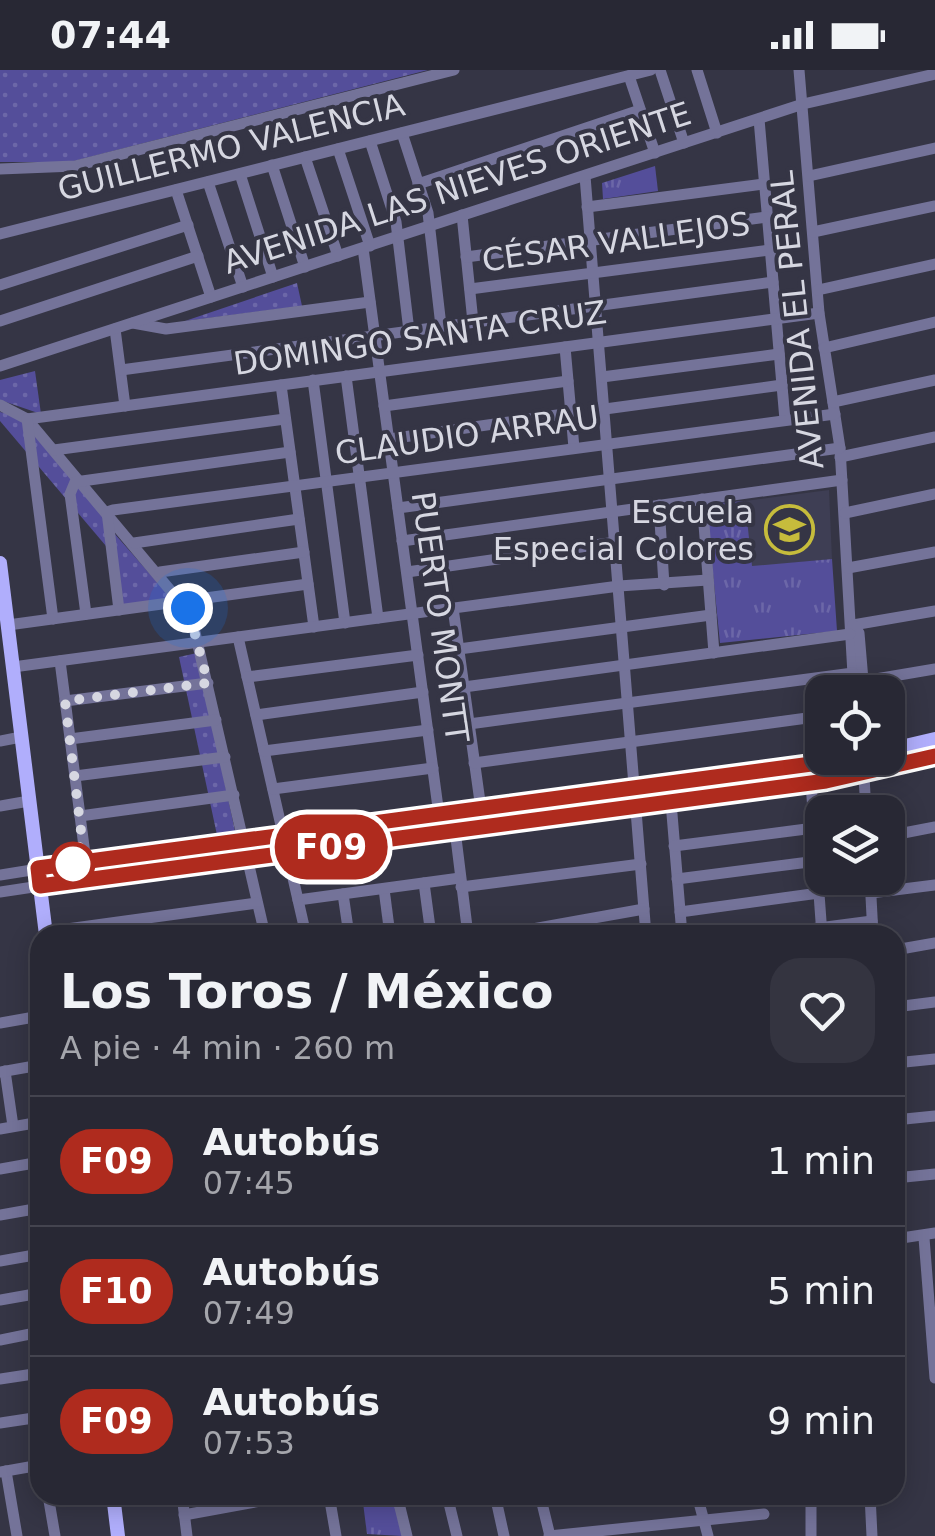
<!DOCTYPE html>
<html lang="es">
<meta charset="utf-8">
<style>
:root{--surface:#282834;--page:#343440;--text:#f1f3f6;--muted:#a5a6ac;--line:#44444f}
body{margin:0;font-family:"DejaVu Sans",sans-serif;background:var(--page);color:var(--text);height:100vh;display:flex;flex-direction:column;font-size:38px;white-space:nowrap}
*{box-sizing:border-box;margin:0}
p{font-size:32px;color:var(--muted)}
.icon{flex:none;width:55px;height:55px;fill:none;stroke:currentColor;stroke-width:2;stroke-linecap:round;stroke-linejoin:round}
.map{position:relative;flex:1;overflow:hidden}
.sheet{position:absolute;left:30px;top:855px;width:875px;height:580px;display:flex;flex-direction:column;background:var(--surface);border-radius:30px;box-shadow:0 5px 25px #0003,0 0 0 2px var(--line)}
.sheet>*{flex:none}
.badge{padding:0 20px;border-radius:32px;font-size:35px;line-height:65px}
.controls{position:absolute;left:805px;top:605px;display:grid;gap:20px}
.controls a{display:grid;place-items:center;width:100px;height:100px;border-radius:20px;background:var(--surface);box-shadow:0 5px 25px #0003,0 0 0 2px var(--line);font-size:50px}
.you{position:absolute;width:50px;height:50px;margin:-25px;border:8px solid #fff;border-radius:50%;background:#1a73e8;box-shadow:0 0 0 15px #1a73e833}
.map>.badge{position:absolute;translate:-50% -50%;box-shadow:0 0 0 5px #fff}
.round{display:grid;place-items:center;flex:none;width:105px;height:105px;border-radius:30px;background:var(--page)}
.head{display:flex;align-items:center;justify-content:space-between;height:170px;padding:0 30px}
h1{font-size:48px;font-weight:600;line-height:75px}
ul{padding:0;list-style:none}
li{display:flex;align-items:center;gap:30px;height:130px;padding:0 30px;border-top:2px solid var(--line)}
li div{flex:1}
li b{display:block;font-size:38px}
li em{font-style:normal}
li .badge{min-width:110px;font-weight:700;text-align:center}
.status{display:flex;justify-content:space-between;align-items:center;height:70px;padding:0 50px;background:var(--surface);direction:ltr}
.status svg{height:28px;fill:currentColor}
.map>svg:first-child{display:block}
</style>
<div class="status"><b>07:44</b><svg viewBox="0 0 49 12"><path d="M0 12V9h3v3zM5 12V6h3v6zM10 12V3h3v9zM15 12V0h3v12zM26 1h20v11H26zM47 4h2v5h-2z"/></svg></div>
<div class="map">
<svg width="935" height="1466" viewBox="0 0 935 1466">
<defs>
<pattern id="grass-dots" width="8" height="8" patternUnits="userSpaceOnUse" patternTransform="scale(2.5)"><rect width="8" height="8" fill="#544e9a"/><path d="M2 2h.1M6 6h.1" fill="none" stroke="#6c67a8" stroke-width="1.8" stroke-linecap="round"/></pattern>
<pattern id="park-tufts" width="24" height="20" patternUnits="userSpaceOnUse" patternTransform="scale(2.5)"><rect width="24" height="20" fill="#544e9a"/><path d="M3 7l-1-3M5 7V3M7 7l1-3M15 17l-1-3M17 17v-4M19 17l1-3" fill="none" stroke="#6c67a8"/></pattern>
</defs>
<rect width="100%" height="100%" fill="#353545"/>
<polygon fill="#3e3e54" points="829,420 832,489 751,497 745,431"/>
<g fill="url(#grass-dots)">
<polygon points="0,0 428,0 70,92 0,92"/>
<polygon points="297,213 302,236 185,251"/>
<polygon points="35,301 41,344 0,330 0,310"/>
<polygon points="0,342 17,346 103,444 106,476 0,351"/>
<polygon points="114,463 171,528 123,535"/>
<polygon points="197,583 235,761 217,765 179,587"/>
</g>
<g fill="url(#park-tufts)">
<polygon points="655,96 658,121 603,129 602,113"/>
<polygon points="745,431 752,496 832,489 837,561 720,573 706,434"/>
<polygon points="362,1425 392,1425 402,1466 367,1464"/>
</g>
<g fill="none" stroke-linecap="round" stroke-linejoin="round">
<g stroke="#747399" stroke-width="11">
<polyline points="660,0 684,73"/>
<polyline points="697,0 717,63"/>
<polyline points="799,0 819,243 840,378 854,622"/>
<polyline points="629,6 655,83"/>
<polyline points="759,49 785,350"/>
<polyline points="402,63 428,143 441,256"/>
<polyline points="370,71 396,152 409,261"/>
<polyline points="338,79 370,176"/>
<polyline points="305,87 338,186"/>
<polyline points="272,95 305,197"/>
<polyline points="0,99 75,96 454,0"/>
<polyline points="240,104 273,207"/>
<polyline points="585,106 646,865"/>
<polyline points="809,106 935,78"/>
<polyline points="208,112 243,217"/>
<polyline points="418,114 640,40"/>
<polyline points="176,120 211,227"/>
<polyline points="587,137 764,114"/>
<polyline points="462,145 473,252"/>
<polyline points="813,162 935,136"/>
<polyline points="0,164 651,0"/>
<polyline points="363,178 439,745"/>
<polyline points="466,187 767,147"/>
<polyline points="0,215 188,155"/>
<polyline points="470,219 770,180"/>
<polyline points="818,220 935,194"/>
<polyline points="0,251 198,186"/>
<polyline points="133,253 166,259 370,232"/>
<polyline points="115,259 125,336"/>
<polyline points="565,277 574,378"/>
<polyline points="824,278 935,252"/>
<polyline points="0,296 803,34 935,4"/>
<polyline points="121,300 773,212"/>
<polyline points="346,306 378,548"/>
<polyline points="602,307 779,284"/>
<polyline points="313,310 345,553"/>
<polyline points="281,315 314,557"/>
<polyline points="833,332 935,310"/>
<polyline points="0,335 27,349 191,545 265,865"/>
<polyline points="384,336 568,311"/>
<polyline points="605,339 782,315"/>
<polyline points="27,349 819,243"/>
<polyline points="27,349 53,549"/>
<polyline points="389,369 571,343"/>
<polyline points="54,380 285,349"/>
<polyline points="840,387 935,367"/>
<polyline points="702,429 714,583"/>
<polyline points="659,435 664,515"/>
<polyline points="398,438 840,378"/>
<polyline points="845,443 935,424"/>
<polyline points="402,471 842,410"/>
<polyline points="134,473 299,449"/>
<polyline points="848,498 935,482"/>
<polyline points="160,502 304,482"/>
<polyline points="407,502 616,472"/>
<polyline points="453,538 481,739"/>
<polyline points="119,540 107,442 113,440 835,344"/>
<polyline points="86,544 70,424 75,412 290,382"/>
<polyline points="8,555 308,514"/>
<polyline points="853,555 935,541"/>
<polyline points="853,555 859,563 864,622"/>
<polyline points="238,567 306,865"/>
<polyline points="459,579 711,545"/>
<polyline points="60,591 86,792"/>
<polyline points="13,597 619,516 708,510"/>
<polyline points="247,607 418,585"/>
<polyline points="864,611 935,599"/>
<polyline points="464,617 850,564"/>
<polyline points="65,631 208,613"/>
<polyline points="256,645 423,622"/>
<polyline points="469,654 853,603"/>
<polyline points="70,669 216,650"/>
<polyline points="0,671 21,667"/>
<polyline points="264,681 428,660"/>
<polyline points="863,688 866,742"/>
<polyline points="474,693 822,646"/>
<polyline points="75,706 225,687"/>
<polyline points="811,713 822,865"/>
<polyline points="273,719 433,698"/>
<polyline points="671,732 682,865"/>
<polyline points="0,736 29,731"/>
<polyline points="80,746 234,725"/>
<polyline points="455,760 468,865"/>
<polyline points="888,766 935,757"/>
<polyline points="674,776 814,758"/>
<polyline points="0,805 38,799"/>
<polyline points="870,808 873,865"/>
<polyline points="677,809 817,791"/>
<polyline points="424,813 431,865"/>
<polyline points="461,817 641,794"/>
<polyline points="384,819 390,865"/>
<polyline points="0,822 40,816"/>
<polyline points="871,823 935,815"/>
<polyline points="343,824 349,865"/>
<polyline points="298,830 460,808"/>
<polyline points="680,842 819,823"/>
<polyline points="45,862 257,833"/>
<polyline points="498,865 644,839"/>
<polyline points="765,865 872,851"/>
<polyline points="895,880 935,873"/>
<polyline points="895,937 935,932"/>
<polyline points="0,953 40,946"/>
<polyline points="895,993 935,989"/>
<polyline points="5,1001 13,1056"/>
<polyline points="0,1002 40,995"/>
<polyline points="895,1050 935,1046"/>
<polyline points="0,1059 40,1052"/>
<polyline points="0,1099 40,1092"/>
<polyline points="895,1108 935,1104"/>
<polyline points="0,1145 40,1138"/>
<polyline points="924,1168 935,1308"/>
<polyline points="895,1169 935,1163"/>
<polyline points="0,1191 40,1184"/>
<polyline points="0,1230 40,1223"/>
<polyline points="0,1270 40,1262"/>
<polyline points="0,1309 40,1303"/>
<polyline points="0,1353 40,1347"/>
<polyline points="6,1401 17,1466"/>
<polyline points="0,1402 40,1395"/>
<polyline points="48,1425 55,1466"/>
<polyline points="182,1425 187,1466"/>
<polyline points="329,1425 336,1466"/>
<polyline points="397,1425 407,1466"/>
<polyline points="447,1425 457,1466"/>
<polyline points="495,1425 504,1466"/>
<polyline points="540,1425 550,1466"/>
<polyline points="697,1425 708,1466"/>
<polyline points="811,1425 811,1466"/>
<polyline points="870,1425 872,1466"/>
<polyline points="184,1445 293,1425"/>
<polyline points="549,1466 764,1444"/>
</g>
<g stroke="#b0aefc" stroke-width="14">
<polyline points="0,493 46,865"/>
<polyline points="888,680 935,669"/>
<polyline points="38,799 856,688"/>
<polyline points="40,816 826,711 935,686"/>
<polyline points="113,1425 118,1466"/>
</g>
</g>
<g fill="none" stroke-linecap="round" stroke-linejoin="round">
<defs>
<polyline id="line" points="856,688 38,798 40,816 826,711 935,686"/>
</defs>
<use href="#line" stroke="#fff" stroke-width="22"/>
<use href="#line" stroke="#af2b1e" stroke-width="15"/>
<polyline stroke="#d6d7e1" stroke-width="10" stroke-dasharray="0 18" points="73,794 82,769 65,631 208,613 188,538"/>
</g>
<defs>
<symbol id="school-ring" viewBox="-11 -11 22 22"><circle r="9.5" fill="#353545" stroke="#c6bc3c" stroke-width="1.5"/><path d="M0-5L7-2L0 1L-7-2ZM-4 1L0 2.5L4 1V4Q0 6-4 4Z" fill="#c6bc3c"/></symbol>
</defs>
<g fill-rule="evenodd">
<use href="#school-ring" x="762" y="432" width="55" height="55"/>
</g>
<circle fill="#fff" stroke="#af2b1e" stroke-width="5" cx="73" cy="794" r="20"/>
<g text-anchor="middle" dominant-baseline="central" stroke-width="8" stroke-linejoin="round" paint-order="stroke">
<g font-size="32" fill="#d6d7e1" stroke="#353545">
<text transform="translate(231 77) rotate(-14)">GUILLERMO VALENCIA</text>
<text transform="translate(457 118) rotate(-18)">AVENIDA LAS NIEVES ORIENTE</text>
<text transform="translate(616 172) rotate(-8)">CÉSAR VALLEJOS</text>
<text transform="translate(797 250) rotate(-96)">AVENIDA EL PERAL</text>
<text transform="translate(420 268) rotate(-8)">DOMINGO SANTA CRUZ</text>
<text transform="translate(467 365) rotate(-8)">CLAUDIO ARRAU</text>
<text transform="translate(440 547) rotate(82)">PUERTO MONTT</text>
</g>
<g font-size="32" fill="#d6d7e1" stroke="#353545" text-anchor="end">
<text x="754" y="442">Escuela<tspan x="754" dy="37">Especial Colores</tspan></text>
</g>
</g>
</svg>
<div class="controls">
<a><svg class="icon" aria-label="locate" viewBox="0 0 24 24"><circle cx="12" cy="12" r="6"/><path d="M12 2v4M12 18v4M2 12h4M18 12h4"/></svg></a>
<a><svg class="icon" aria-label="layers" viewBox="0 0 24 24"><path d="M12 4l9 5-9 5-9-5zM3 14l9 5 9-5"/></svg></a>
</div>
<div class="you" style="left:188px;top:538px"></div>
<b class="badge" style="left:331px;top:777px;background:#af2b1e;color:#fff">F09</b>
<section class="sheet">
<div class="head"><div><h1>Los Toros / México</h1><p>A pie · 4 min · 260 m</p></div><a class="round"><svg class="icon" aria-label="heart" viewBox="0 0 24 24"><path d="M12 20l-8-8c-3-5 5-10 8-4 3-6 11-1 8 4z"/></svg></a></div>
<ul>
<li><span class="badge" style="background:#af2b1e;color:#fff">F09</span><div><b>Autobús</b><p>07:45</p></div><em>1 min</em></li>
<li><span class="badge" style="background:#af2b1e;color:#fff">F10</span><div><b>Autobús</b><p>07:49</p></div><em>5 min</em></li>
<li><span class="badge" style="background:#af2b1e;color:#fff">F09</span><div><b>Autobús</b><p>07:53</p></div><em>9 min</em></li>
</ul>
</section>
</div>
